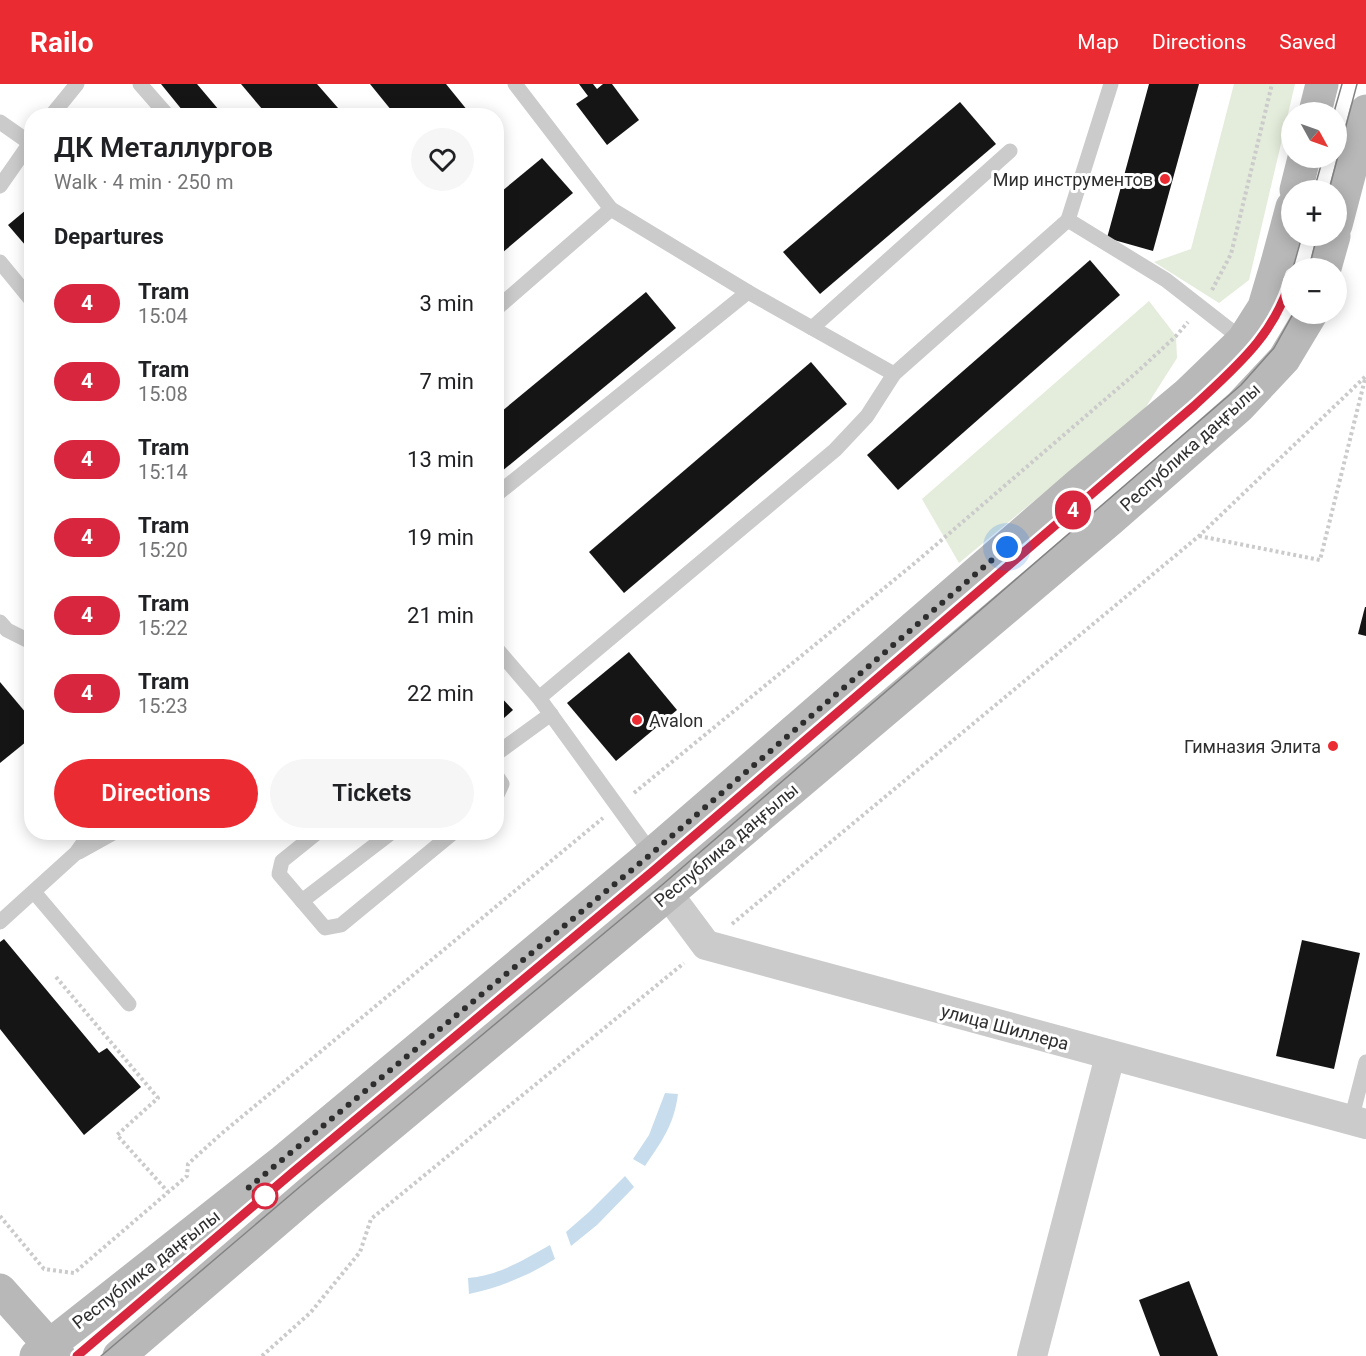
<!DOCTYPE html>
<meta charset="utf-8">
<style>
:root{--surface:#fff;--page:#f6f6f6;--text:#202124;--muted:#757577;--accent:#eb2b32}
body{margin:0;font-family:Roboto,sans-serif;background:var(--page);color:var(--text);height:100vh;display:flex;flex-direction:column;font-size:22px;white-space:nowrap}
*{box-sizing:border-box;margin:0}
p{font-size:20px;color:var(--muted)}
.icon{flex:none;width:33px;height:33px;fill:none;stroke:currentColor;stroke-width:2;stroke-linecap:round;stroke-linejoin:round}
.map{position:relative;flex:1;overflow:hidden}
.side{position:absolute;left:24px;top:24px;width:480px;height:732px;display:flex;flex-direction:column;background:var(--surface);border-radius:24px;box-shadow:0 3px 15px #0003}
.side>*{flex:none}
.badge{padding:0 12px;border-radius:20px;font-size:21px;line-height:39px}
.needle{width:39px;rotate:130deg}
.tools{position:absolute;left:1281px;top:18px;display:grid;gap:12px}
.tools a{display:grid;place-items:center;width:66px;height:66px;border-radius:50%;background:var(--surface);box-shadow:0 3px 15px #0003;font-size:30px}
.you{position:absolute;width:30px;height:30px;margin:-15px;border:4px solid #fff;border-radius:50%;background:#1a73e8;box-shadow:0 0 0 9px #1a73e833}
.map>.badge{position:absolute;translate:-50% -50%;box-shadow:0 0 0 3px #fff}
h2{padding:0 30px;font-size:22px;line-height:54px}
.round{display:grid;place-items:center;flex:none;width:63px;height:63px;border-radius:32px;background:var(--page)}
.overview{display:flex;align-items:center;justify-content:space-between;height:102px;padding:0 30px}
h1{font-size:28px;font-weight:600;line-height:45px}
.action{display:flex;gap:12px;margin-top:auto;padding:12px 30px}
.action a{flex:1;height:69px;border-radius:36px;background:var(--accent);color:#fff;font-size:24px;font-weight:600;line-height:69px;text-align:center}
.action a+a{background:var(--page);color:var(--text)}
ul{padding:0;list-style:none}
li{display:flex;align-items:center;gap:18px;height:78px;padding:0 30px}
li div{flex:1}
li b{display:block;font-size:22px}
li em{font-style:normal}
li .badge{min-width:66px;font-weight:700;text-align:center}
header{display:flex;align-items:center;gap:36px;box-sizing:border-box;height:84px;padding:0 30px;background:var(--accent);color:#fff}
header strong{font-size:28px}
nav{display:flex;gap:33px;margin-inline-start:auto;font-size:21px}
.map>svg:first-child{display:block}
</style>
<header>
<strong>Railo</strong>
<nav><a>Map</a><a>Directions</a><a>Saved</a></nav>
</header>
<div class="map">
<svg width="1366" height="1272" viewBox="0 0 1366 1272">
<rect width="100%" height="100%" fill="#fff"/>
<g fill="#e4ecdb">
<polygon points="1234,0 1295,0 1249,196 1219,219 1154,178 1191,165"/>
<polygon points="1149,217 1176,252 1177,274 1144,326 959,479 922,415"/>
</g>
<g fill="#c7dded">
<path d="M665,1009L678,1010C674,1041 662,1057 645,1082L633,1075L649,1051Z"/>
<polygon points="625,1092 634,1103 597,1141 571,1162 566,1148 589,1128"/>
<path d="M550,1161L555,1175C528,1192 500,1203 469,1210L468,1194C498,1192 525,1175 550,1161Z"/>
</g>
<g fill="#151515">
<polygon points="161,0 197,0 224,32 187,32"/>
<polygon points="241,0 317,0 345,32 268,32"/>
<polygon points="370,0 446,0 472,32 396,32"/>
<polygon points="579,0 593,0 597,5 603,0 612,0 639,36 607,61 576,20 588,12"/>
<polygon points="1149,0 1199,0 1153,167 1107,154"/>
<polygon points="960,18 996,60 820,210 783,168"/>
<polygon points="542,74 573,109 496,174 496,112"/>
<polygon points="32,121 32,169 8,141"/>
<polygon points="1090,176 1120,211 898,406 867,371"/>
<polygon points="646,208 676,244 496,392 496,332"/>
<polygon points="811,278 847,320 624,509 589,468"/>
<polygon points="1365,523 1366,523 1366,552 1358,550"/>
<polygon points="629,568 677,626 616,677 567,619"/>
<polygon points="0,598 32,636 32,653 0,679"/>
<polygon points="496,608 513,626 496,641"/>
<polygon points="4,855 99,969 107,964 141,1003 84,1051 0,945 0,858"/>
<polygon points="1302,856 1360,869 1334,985 1276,972"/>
<polygon points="1189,1197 1218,1272 1160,1272 1139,1216"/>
</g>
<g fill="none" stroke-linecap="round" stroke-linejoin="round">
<g stroke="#cbcbcb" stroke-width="4" stroke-dasharray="3 3" stroke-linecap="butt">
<polyline points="1212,206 1231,170 1272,0"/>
<polyline points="1199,452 1320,476 1365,295"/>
<polyline points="634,709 916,478 1137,288 1176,252 1188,238"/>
<polyline points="732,840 1199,452 1366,292"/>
<polyline points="56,893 158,1014 117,1051 168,1108"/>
<polyline points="0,1132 44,1185 74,1189 187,1092 188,1080 221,1050 603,734"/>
<polyline points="262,1272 311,1228 360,1168 371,1135 684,879"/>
</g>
<g stroke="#cbcbcb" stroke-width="15">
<polyline points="140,0 168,32"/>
<polyline points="515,0 611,125"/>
<polyline points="1111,0 1068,136 1166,196 1243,256"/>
<polyline points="51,32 77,0"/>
<polyline points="0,38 30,59 32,56"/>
<polyline points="0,102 30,59"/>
<polyline points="0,178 32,217"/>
<polyline points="496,225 611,125 748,208 894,290"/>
<polyline points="812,244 1010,67"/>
<polyline points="496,411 748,208"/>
<polyline points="0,538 7,546 27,556 32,554"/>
<polyline points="496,564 539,614 652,770"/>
<polyline points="539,614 835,366 867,332 894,290 1068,136"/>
<polyline points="496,670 551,630"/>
<polyline points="496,691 502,700 496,713"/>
<polyline points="318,748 282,777 279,790 325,844 341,841 454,748"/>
<polyline points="79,768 115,748"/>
<polyline points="34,808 129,920"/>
<polyline points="302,817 392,748"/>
<polyline points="0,838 76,769 91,748"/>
<polyline points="1351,1036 1366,978"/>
</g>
<g stroke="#cbcbcb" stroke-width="30">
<polyline points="668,810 706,861 1366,1040"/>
<polyline points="1032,1272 1110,972"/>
</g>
<g stroke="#b8b8b8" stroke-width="33">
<polyline points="1315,28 1322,0"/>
<polyline points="1296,106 1304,74"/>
<polyline points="1336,141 1366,27"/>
<polyline points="1325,184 1334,152"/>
<polyline points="0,1206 59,1272"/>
<polyline points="36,1272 283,1077 652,770 1078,401 1186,311 1243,256 1264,223 1277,179 1292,123"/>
<polyline points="119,1272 309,1109 668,810 1110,436 1240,322 1284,275 1311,230"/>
</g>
<g stroke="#838383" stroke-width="1.5">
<polyline points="1334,28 1342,0"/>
<polyline points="1314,106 1323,74"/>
<polyline points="1329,106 1357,0"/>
<polyline points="1293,184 1302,152"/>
<polyline points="1309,184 1317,152"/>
<path d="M77,1272L292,1089L652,788L1194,322C1237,282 1276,250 1292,191"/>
<polyline points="101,1272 302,1101 662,801 1241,301 1274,264 1293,230"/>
</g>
</g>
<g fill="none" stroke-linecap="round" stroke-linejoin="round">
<defs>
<path id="line" d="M77,1272L292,1089L652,788L1194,322C1237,282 1276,250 1292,191"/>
</defs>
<use href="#line" stroke="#fff" stroke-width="14"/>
<use href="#line" stroke="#d7263d" stroke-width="9"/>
<polyline stroke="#2e2e2e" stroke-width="6" stroke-dasharray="0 10.8" points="265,1112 247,1105 651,770 1007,463"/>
</g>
<g fill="#eb2b32" stroke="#fff" stroke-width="2">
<circle cx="1165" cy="95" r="6"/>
<circle cx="637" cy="636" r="6"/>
<circle cx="1333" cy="662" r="6"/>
</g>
<circle fill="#fff" stroke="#d7263d" stroke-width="3" cx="265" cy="1112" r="12"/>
<g text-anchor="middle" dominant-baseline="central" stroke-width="6" stroke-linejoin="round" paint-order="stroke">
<g font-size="18" fill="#2e2e2e" stroke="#fff" text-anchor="end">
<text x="1153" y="95">Мир инструментов</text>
<text x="649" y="636" text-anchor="start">Avalon</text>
<text x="1321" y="662">Гимназия Элита</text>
</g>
<g font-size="18" fill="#2e2e2e" stroke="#fff">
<text transform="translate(1190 363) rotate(-42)">Республика даңғылы</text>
<text transform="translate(726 761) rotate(-40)">Республика даңғылы</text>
<text transform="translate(1005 943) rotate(15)">улица Шиллера</text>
<text transform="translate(146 1185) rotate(-38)">Республика даңғылы</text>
</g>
</g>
</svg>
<div class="tools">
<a><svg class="needle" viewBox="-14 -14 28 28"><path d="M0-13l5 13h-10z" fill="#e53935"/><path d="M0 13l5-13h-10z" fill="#757577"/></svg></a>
<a>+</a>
<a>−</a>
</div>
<div class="you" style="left:1007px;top:463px"></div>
<b class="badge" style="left:1073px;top:426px;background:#d7263d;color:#fff">4</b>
<section class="side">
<div class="overview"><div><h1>ДК Металлургов</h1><p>Walk · 4 min · 250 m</p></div><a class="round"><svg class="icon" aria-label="heart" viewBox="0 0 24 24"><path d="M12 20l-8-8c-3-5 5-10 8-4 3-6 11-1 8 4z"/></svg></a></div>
<h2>Departures</h2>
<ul>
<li><span class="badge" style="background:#d7263d;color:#fff">4</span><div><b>Tram</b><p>15:04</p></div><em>3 min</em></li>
<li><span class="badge" style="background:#d7263d;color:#fff">4</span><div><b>Tram</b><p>15:08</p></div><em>7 min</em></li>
<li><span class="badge" style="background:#d7263d;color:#fff">4</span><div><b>Tram</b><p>15:14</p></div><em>13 min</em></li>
<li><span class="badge" style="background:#d7263d;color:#fff">4</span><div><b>Tram</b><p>15:20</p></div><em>19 min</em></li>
<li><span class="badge" style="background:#d7263d;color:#fff">4</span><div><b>Tram</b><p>15:22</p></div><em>21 min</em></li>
<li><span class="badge" style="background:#d7263d;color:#fff">4</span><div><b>Tram</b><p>15:23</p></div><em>22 min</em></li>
</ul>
<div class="action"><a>Directions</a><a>Tickets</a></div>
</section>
</div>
